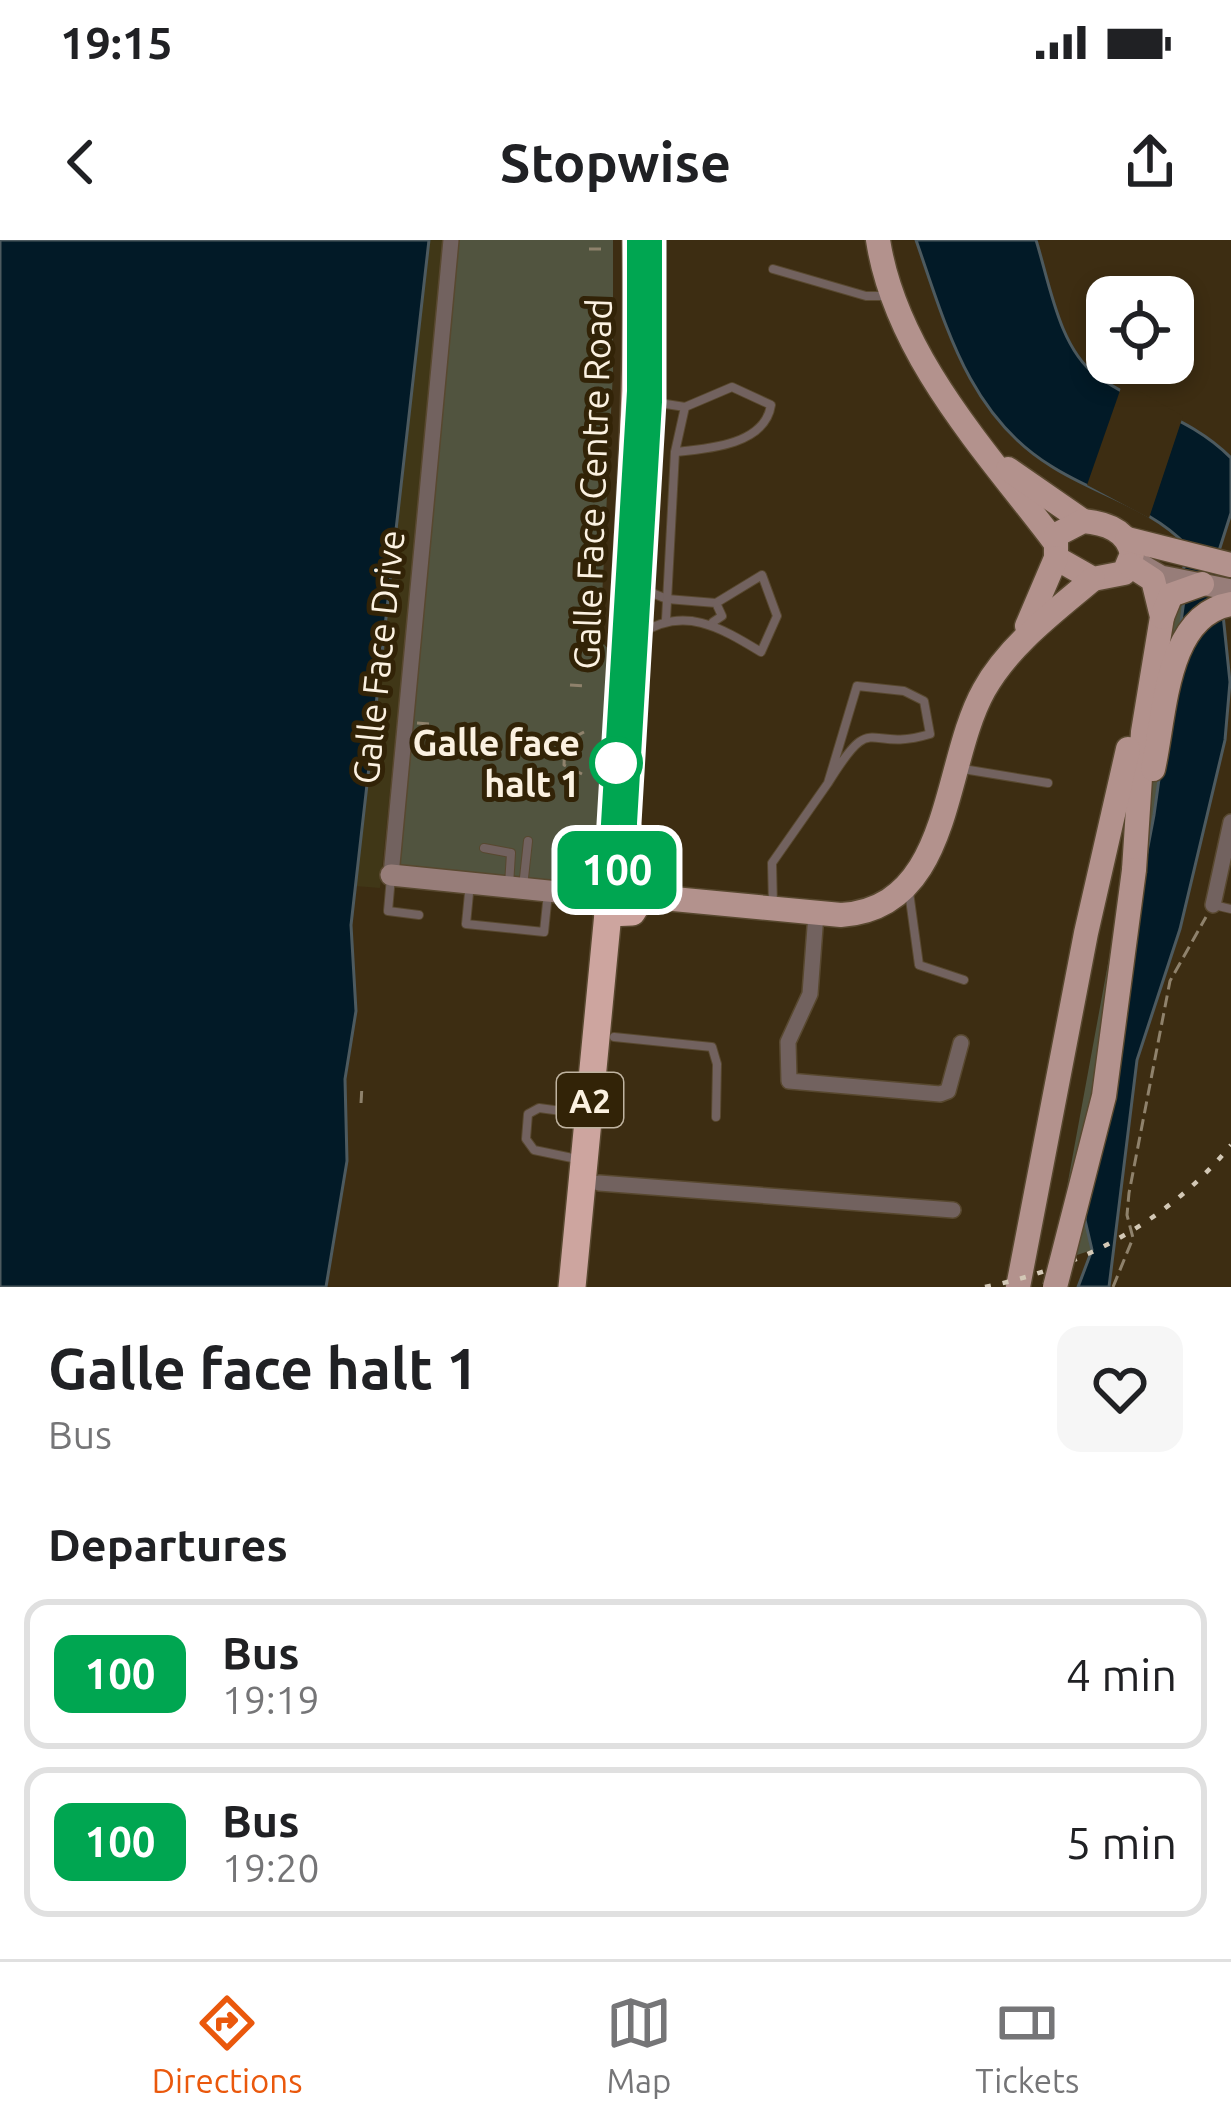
<!DOCTYPE html>
<style>
:root{--surface:#fff;--page:#f6f6f6;--text:#202124;--muted:#757577;--line:#e0e0e0;--accent:#ea580c}
body{margin:0;font-family:Ubuntu,sans-serif;background:var(--page);color:var(--text);height:100vh;display:flex;flex-direction:column;font-size:45px;white-space:nowrap}
*{box-sizing:border-box;margin:0}
p{font-size:39px;color:var(--muted)}
.icon{flex:none;width:66px;height:66px;fill:none;stroke:currentColor;stroke-width:2;stroke-linecap:round;stroke-linejoin:round}
.map{position:relative;height:1047px;overflow:hidden}
.drawer{display:flex;flex-direction:column;background:var(--surface);flex:1}
.drawer>*{flex:none}
.badge{padding:0 24px;border-radius:18px;font-size:42px;line-height:78px}
.tools{position:absolute;left:1086px;top:36px;display:grid;gap:24px}
.tools a{display:grid;place-items:center;width:108px;height:108px;border-radius:24px;background:var(--surface);box-shadow:0 6px 18px #0003;font-size:60px}
.map>.badge{position:absolute;translate:-50% -50%;box-shadow:0 0 0 6px #fff}
h2{padding:0 48px;font-size:45px;line-height:108px}
.round{display:grid;place-items:center;flex:none;width:126px;height:126px;border-radius:24px;background:var(--page)}
.summary{display:flex;align-items:center;justify-content:space-between;height:204px;padding:0 48px}
h1{font-size:57px;font-weight:700;line-height:90px}
ul{padding:0;list-style:none}
li{display:flex;align-items:center;gap:36px;height:150px;margin:0 24px 18px;padding:0 24px;border:6px solid var(--line);border-radius:24px}
li div{flex:1}
li b{display:block;font-size:45px}
li em{font-style:normal}
li .badge{min-width:132px;font-weight:700;text-align:center}
.status{display:flex;justify-content:space-between;align-items:center;height:84px;padding:0 60px;background:var(--surface);direction:ltr}
.status svg{height:33px;fill:currentColor}
header{display:flex;justify-content:space-between;align-items:center;height:156px;padding:0 48px;background:var(--surface);font-size:54px;font-weight:700}
.menu{display:flex;justify-content:space-around;align-items:center;height:168px;border-top:3px solid var(--line);background:var(--surface);font-size:33px;color:var(--muted)}
.menu a{display:grid;justify-items:center;gap:6px}
.menu .current{color:var(--accent)}
.map>svg:first-child{display:block}
</style>
<div class="status"><b>19:15</b><svg viewBox="0 0 49 12"><path d="M0 12V9h3v3zM5 12V6h3v6zM10 12V3h3v9zM15 12V0h3v12zM26 1h20v11H26zM47 4h2v5h-2z"/></svg></div>
<header><svg class="icon" aria-label="back" viewBox="0 0 24 24"><path d="M15 5l-7 7 7 7"/></svg>Stopwise<svg class="icon" aria-label="share" viewBox="0 0 24 24"><path d="M12 15V3M7 8l5-5 5 5M5 13v7h14v-7"/></svg></header>
<div class="map">
<svg width="1231" height="1047" viewBox="0 0 1231 1047">
<rect width="100%" height="100%" fill="#3d2d12"/>
<g fill="#51543f">
<path d="M446,0H613V131L600,400L612,413C612,443 608,469 604,498C596,554 608,581 587,639L575,642L384,627Z"/>
<polygon points="1179,337 1187,339 1178,430 1085,980 1092,1010 1053,1023"/>
</g>
<polygon fill="#403717" points="429,0 446,0 380,648 355,646"/>
<g fill="#021a27" stroke="#4d5a5f" stroke-width="3">
<polygon points="0,0 429,0 351,685 356,771 345,839 347,921 326,1047 0,1047"/>
<path d="M916,0H1036C1049,41 1059,108 1096,135C1139,167 1192,178 1231,218V273L1217,317L1230,442L1225,500L1180,689L1137,820L1109,1047H1078L1092,1010L1085,980L1090,912L1154,575L1187,339L1179,337L1189,318L1187,306C1151,267 1094,254 1051,226C969,176 946,86 916,0Z"/>
</g>
<polygon fill="#3d2d12" points="1123,142 1183,176 1149,278 1087,245"/>
<g fill="none" stroke-linecap="round" stroke-linejoin="round">
<defs>
<g id="lane">
<polyline points="773,29 866,56 887,56"/>
<polyline points="653,162 685,167"/>
<polyline points="642,349 667,359 716,363 722,376 713,382"/>
<path d="M666,380L675,212L685,167L732,147L771,165C765,205 707,209 675,212"/>
<path d="M639,395C683,365 720,387 761,412L777,376L762,335L716,363"/>
<polyline points="963,529 1048,543"/>
<polyline points="484,608 511,613 509,645"/>
<polyline points="391,637 388,671 419,675"/>
<polyline points="470,643 466,684 544,692 548,653"/>
<polyline points="523,647 528,601"/>
<polyline points="909,652 919,725 964,740"/>
<polyline points="1214,665 1231,669"/>
<path d="M773,666L772,623L828,543L857,446L904,451L924,461L930,494C864,514 875,467 828,543"/>
<polyline points="614,797 712,807 717,824 716,877"/>
<polyline points="577,919 534,910 526,899 528,874 539,868 584,874"/>
</g>
<g id="street">
<polyline points="391,635 451,0"/>
<polyline points="1213,665 1231,582"/>
<polyline points="816,674 810,754 788,802 789,841 940,854 948,851 961,803"/>
<polyline points="599,943 953,970"/>
</g>
<g id="secondary">
<polyline points="1144,326 1161,336 1231,350"/>
<polyline points="391,635 597,656"/>
</g>
<g id="primary">
<path d="M878,0C896,116 986,211 1054,301"/>
<polyline points="1008,229 1083,281"/>
<path d="M1083,281C1106,283 1127,290 1132,314L1124,333L1093,339L1056,318V295Z"/>
<polyline points="1127,299 1231,325"/>
<polyline points="1130,325 1153,340 1162,377 1143,492 1134,630"/>
<polyline points="1162,377 1171,355 1202,344"/>
<polyline points="1027,386 1056,318"/>
<path d="M1153,529C1165,477 1165,375 1231,364"/>
<path d="M642,656L841,675C953,668 942,525 984,450C1009,405 1054,372 1093,339"/>
<polyline points="1018,1047 1086,693 1128,509"/>
</g>
<g id="highway">
<path d="M607,634L624,631L639,642L642,656L632,672L608,673L597,650C621,582 617,498 621,424C629,282 639,142 636,0"/>
<polyline points="572,1047 608,673"/>
</g>
</defs>
<use href="#lane" stroke="#58482f" stroke-width="10"/>
<use href="#street" stroke="#58482f" stroke-width="18"/>
<use href="#secondary" stroke="#58482f" stroke-width="24"/>
<use href="#primary" stroke="#58482f" stroke-width="27"/>
<use href="#highway" stroke="#58482f" stroke-width="30"/>
<g stroke="#8f826c" stroke-width="3" stroke-dasharray="12 6" stroke-linecap="butt">
<polyline points="589,9 603,9"/>
<polyline points="590,156 601,156"/>
<polyline points="582,297 594,298"/>
<polyline points="570,445 586,446"/>
<polyline points="417,483 430,484"/>
<polyline points="582,534 564,525 565,502 584,492"/>
<polyline points="361,863 362,846"/>
<polyline points="1113,1047 1133,998 1127,975 1129,953 1170,741 1206,677"/>
</g>
<use href="#lane" stroke="#72625f" stroke-width="8"/>
<use href="#street" stroke="#72625f" stroke-width="15"/>
<use href="#secondary" stroke="#977d79" stroke-width="21"/>
<use href="#primary" stroke="#b3928d" stroke-width="24"/>
<use href="#highway" stroke="#cda59f" stroke-width="27"/>
<path stroke="#d3c8b6" stroke-width="4.5" stroke-dasharray="6 12" stroke-linecap="butt" d="M985,1047C1080,1028 1169,981 1231,905"/>
<defs>
<polyline id="primary-bridge" points="1055,1047 1104,856 1134,630"/>
</defs>
<use href="#primary-bridge" stroke="#58482f" stroke-width="27" stroke-linecap="butt"/>
<use href="#primary-bridge" stroke="#b3928d" stroke-width="24"/>
</g>
<g fill="none" stroke-linecap="round" stroke-linejoin="round">
<defs>
<polyline id="line" points="636,0 636,151 607,634 630,633 628,583 653,162 653,0"/>
</defs>
<use href="#line" stroke="#fff" stroke-width="27"/>
<use href="#line" stroke="#00a651" stroke-width="18"/>
</g>
<circle fill="#fff" stroke="#00a651" stroke-width="6" cx="616" cy="523" r="24"/>
<g text-anchor="middle" dominant-baseline="central" stroke-width="10" stroke-linejoin="round" paint-order="stroke">
<rect fill="#322307" stroke="#bfb3a0" stroke-width="3" x="557" y="833" width="66" height="54" rx="9"/>
<g font-size="33" font-weight="bold" fill="#fbf1e1">
<text x="590" y="860">A2</text>
</g>
<g font-size="36" fill="#fbf1e1" stroke="#322307">
<text transform="translate(592 244) rotate(-88)">Galle Face Centre Road</text>
<text transform="translate(378 417) rotate(-84)">Galle Face Drive</text>
</g>
<g font-size="36" font-weight="bold" fill="#fbf1e1" stroke="#322307" text-anchor="end">
<text x="580" y="502">Galle face<tspan x="580" dy="41">halt 1</tspan></text>
</g>
</g>
</svg>
<div class="tools">
<a><svg class="icon" aria-label="locate" viewBox="0 0 24 24"><circle cx="12" cy="12" r="6"/><path d="M12 2v4M12 18v4M2 12h4M18 12h4"/></svg></a>
</div>
<b class="badge" style="left:617px;top:630px;background:#00a651;color:#fff">100</b>
</div>
<section class="drawer">
<div class="summary"><div><h1>Galle face halt 1</h1><p>Bus</p></div><a class="round"><svg class="icon" aria-label="heart" viewBox="0 0 24 24"><path d="M12 20l-8-8c-3-5 5-10 8-4 3-6 11-1 8 4z"/></svg></a></div>
<h2>Departures</h2>
<ul>
<li><span class="badge" style="background:#00a651;color:#fff">100</span><div><b>Bus</b><p>19:19</p></div><em>4 min</em></li>
<li><span class="badge" style="background:#00a651;color:#fff">100</span><div><b>Bus</b><p>19:20</p></div><em>5 min</em></li>
</ul>
</section>
<nav class="menu">
<a class="current"><svg class="icon" aria-label="directions" viewBox="0 0 24 24"><path d="M12 3l9 9-9 9-9-9zM9 14v-3h6M13 9l2 2-2 2"/></svg>Directions</a>
<a><svg class="icon" aria-label="map" viewBox="0 0 24 24"><path d="M3 6l6-2 6 2 6-2v14l-6 2-6-2-6 2zM9 4v14M15 6v14"/></svg>Map</a>
<a><svg class="icon" aria-label="tickets" viewBox="0 0 24 24"><path d="M3 7h18v10H3zM15 7v10"/></svg>Tickets</a>
</nav>
